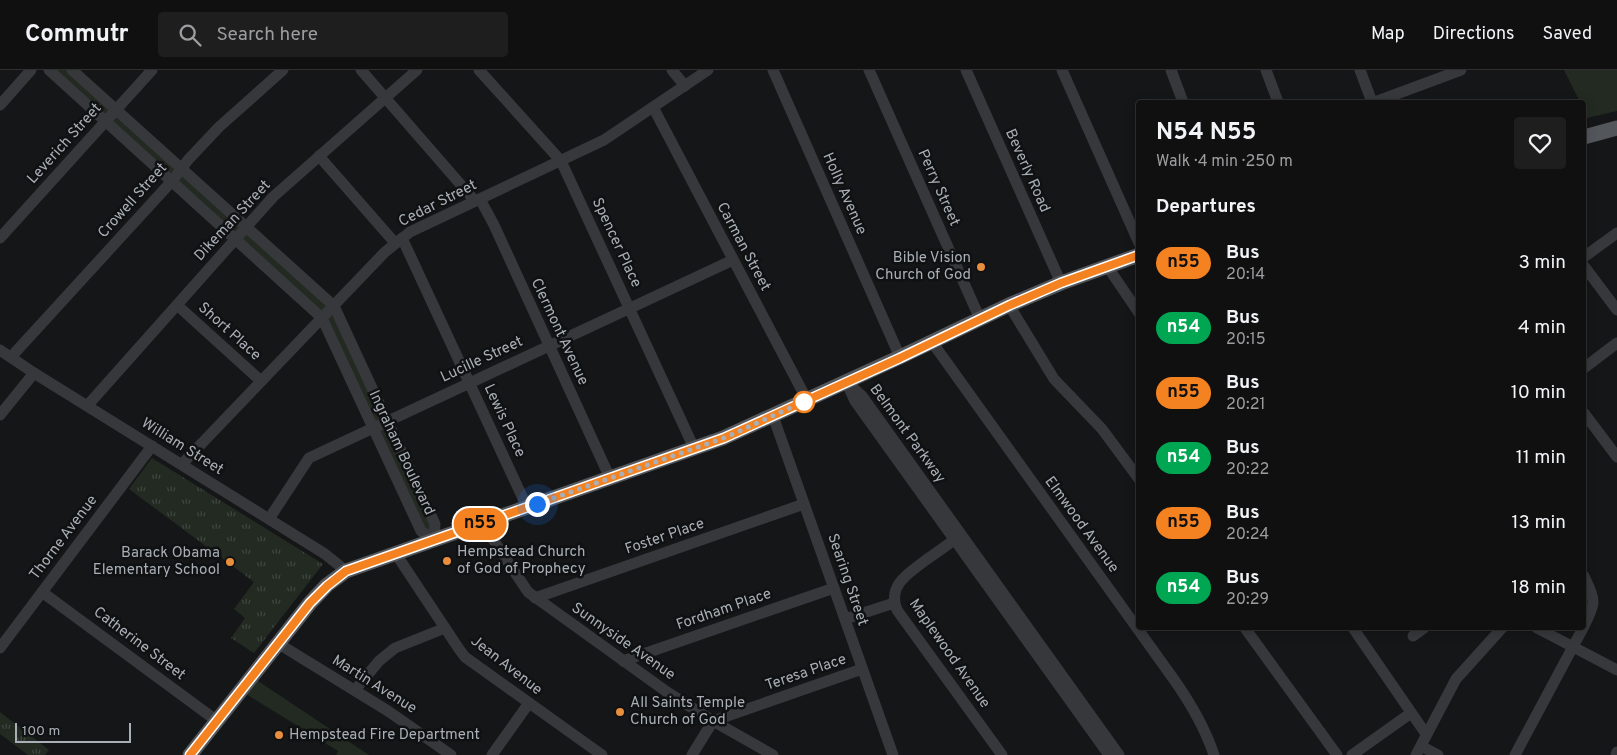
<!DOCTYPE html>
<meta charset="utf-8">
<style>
:root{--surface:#101011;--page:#1e1e1f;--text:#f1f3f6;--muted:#9c9d9f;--line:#303031}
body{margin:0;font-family:Overpass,sans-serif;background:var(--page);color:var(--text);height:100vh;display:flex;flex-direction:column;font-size:19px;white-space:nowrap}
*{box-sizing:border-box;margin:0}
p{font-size:16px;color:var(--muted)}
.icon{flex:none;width:28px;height:28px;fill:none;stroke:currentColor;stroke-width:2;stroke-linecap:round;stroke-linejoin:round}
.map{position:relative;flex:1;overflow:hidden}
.drawer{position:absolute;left:1136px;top:30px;width:450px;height:530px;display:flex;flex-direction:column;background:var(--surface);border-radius:5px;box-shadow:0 2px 12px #0003,0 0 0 1px var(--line)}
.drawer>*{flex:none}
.badge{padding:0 10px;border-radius:16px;font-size:18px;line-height:32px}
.scale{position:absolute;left:15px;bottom:12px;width:116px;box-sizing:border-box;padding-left:5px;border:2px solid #a8afb6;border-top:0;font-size:14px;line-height:18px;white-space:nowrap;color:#a8afb6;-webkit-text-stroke:4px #101112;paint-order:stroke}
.you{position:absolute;width:25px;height:25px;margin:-12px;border:4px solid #fff;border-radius:50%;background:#1a73e8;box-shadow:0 0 0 8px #1a73e833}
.map>.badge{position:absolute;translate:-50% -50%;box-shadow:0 0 0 2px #fff}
h2{padding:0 20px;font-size:19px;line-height:45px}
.round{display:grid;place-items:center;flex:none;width:52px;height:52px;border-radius:5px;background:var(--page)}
.summary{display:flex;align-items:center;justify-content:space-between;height:85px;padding:0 20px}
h1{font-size:24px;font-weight:700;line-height:38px}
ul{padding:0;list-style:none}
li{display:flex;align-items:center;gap:15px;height:65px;padding:0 20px}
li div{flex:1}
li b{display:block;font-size:19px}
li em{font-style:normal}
li .badge{min-width:55px;font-weight:700;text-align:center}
header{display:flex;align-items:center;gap:30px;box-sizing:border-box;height:70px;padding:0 25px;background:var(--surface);border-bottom:1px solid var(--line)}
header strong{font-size:24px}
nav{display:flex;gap:28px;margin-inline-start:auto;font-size:18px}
.search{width:350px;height:45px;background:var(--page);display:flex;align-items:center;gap:12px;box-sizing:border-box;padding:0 18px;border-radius:5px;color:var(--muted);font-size:19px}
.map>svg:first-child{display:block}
</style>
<header>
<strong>Commutr</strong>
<div class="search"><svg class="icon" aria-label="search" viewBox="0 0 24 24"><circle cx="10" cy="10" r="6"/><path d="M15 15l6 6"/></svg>Search here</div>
<nav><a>Map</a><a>Directions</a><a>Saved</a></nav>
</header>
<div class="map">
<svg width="1617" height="685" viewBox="0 0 1617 685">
<defs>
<pattern id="grass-tufts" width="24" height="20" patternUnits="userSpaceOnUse" patternTransform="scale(1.25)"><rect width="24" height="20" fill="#222a22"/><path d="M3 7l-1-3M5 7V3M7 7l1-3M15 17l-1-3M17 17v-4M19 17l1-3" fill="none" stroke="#3f4640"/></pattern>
</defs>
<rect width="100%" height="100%" fill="#151617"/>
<g fill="url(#grass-tufts)">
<polygon points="152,388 323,494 254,583 231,568 245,548 234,539 254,512 129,419"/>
<polygon points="0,642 49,680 45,685 28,685 0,664"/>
</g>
<g fill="#222a22">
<polygon points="49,0 72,0 334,236 435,454 434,470 421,461 322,248"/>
<polygon points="1564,0 1617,0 1617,41 1587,48 1584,41 1584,32 1580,32"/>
<polygon points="252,607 369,685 336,685 338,681 241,621"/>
</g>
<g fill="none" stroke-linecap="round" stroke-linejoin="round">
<g stroke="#37383c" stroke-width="11">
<polyline points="49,0 322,248 421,461 434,470"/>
<polyline points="72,0 334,236 435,454 434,470"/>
<polyline points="361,0 475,131"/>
<polyline points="479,0 561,91 694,378"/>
<polyline points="672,0 685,16"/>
<polyline points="773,0 900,287"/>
<polyline points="869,0 980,249"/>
<polyline points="966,0 1061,213"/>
<polyline points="1062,0 1139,173"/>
<polyline points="1171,0 1183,32"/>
<polyline points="1266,0 1278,32"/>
<polyline points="1360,0 1372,32"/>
<polyline points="1375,32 1461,0"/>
<polyline points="0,35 31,0"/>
<polyline points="653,37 807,330"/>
<polyline points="319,86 395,173"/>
<polyline points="480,129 494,155 610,408"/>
<polyline points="0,168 152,0"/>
<polyline points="402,168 527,437"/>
<polyline points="1584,187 1617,163"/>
<polyline points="1107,196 1139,243"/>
<polyline points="1584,196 1617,240"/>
<polyline points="177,235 261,311"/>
<polyline points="1009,235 1054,309 1102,359 1139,409"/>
<path d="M932,272L1175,611C1191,634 1205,658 1214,685"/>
<polyline points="0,280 34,303 325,484 346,501"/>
<polyline points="11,287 172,111 188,90 219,57 283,0"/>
<polyline points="1584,298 1617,273"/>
<polyline points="847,312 862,326 1119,685"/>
<polyline points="848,316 855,331 1109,685"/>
<polyline points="87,336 273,127 417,0"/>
<polyline points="1584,343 1617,387"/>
<polyline points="0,345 34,303"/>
<polyline points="773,346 893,685"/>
<polyline points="182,394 385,182 410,162 604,70 708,0"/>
<polyline points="269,449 309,388 733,190"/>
<polyline points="482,453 528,522 667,622 713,651 773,685"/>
<path d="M959,466C948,475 937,482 926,490C909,503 887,515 897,540L1002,685"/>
<polyline points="396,484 459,579 465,587 602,685"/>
<path d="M1584,506C1595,531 1597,531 1584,556"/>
<polyline points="42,522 217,651"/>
<polyline points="535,528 804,434"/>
<polyline points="845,549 894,533"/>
<polyline points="1245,558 1337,685"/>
<polyline points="1353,558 1426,664"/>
<polyline points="1537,558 1617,600"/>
<polyline points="1413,566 1424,558"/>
<polyline points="279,574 388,641 451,685"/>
<polyline points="0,578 152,376"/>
<polyline points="623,591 834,518"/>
<polyline points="355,620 379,591 395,578 445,558"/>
<polyline points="1421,676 1438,685"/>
<polyline points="492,685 529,633"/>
<polyline points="692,685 713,651 862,599"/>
<polyline points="1352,685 1411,643"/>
<polyline points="1416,685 1456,609 1502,558"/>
<polyline points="1515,685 1583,558"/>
<polyline points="1616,685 1617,682"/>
</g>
<g stroke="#53565b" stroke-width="15">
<polyline points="1584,67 1617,58"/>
<polyline points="190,685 310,533 327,515 346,501 723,368 900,287 1009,235 1061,213 1139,185"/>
</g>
</g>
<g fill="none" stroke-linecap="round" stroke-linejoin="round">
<defs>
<polyline id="line" points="190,685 310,533 327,516 346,501 724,368 900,288 1010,235 1061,213 1139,185"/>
</defs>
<use href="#line" stroke="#fff" stroke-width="11"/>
<use href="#line" stroke="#f58220" stroke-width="8"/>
<polyline stroke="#a8afb6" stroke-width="5" stroke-dasharray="0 9" points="537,434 724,368 807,330 804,332"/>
</g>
<g fill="#e88e3c" stroke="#101112" stroke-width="2">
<circle cx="981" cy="197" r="5"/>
<circle cx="447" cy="491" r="5"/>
<circle cx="230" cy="492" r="5"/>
<circle cx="620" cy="642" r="5"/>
<circle cx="279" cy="665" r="5"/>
</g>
<circle fill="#fff" stroke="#f58220" stroke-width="2.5" cx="804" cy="332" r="10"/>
<g text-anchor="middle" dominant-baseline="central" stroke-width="5" stroke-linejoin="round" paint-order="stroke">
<g font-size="15" fill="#a8afb6" stroke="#101112">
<text transform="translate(65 74) rotate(-48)">Leverich Street</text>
<text transform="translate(1027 101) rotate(66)">Beverly Road</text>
<text transform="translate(938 118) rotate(66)">Perry Street</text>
<text transform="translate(844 124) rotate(66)">Holly Avenue</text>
<text transform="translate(133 131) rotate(-48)">Crowell Street</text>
<text transform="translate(438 134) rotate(-27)">Cedar Street</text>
<text transform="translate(233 151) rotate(-47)">Dikeman Street</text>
<text transform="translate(616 173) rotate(65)">Spencer Place</text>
<text transform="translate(743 177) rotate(62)">Carman Street</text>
<text transform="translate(229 262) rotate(42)">Short Place</text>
<text transform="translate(559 262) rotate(65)">Clermont Avenue</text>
<text transform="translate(482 290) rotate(-25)">Lucille Street</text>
<text transform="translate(504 351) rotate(65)">Lewis Place</text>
<text transform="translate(907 364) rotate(54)">Belmont Parkway</text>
<text transform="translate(182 377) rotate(32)">William Street</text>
<text transform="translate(401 383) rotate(65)">Ingraham Boulevard</text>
<text transform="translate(1081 455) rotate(54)">Elmwood Avenue</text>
<text transform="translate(665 467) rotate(-19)">Foster Place</text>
<text transform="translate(64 468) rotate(-53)">Thorne Avenue</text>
<text transform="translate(847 510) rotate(71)">Searing Street</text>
<text transform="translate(724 540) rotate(-19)">Fordham Place</text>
<text transform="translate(623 572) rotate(35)">Sunnyside Avenue</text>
<text transform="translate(139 574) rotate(37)">Catherine Street</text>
<text transform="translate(949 584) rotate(55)">Maplewood Avenue</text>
<text transform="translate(506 596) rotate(38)">Jean Avenue</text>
<text transform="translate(806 603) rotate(-19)">Teresa Place</text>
<text transform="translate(374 615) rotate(32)">Martin Avenue</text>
</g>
<g font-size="15" fill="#a8afb6" stroke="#101112" text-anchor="start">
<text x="971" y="188" text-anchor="end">Bible Vision<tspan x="971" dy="17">Church of God</tspan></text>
<text x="457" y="482">Hempstead Church<tspan x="457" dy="17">of God of Prophecy</tspan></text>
<text x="220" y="483" text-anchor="end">Barack Obama<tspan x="220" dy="17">Elementary School</tspan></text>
<text x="630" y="633">All Saints Temple<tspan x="630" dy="17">Church of God</tspan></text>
<text x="289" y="665">Hempstead Fire Department</text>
</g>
</g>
</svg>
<div class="scale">100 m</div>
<div class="you" style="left:537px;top:434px"></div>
<b class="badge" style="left:480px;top:454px;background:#f58220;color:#111">n55</b>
<section class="drawer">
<div class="summary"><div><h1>N54 N55</h1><p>Walk · 4 min · 250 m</p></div><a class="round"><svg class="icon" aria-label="heart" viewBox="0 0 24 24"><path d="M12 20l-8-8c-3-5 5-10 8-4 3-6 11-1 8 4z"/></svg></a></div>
<h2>Departures</h2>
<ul>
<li><span class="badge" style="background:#f58220;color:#111">n55</span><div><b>Bus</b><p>20:14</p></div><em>3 min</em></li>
<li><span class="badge" style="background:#00a651;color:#fff">n54</span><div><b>Bus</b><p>20:15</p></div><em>4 min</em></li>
<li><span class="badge" style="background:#f58220;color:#111">n55</span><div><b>Bus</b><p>20:21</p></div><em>10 min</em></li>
<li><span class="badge" style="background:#00a651;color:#fff">n54</span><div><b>Bus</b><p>20:22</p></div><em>11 min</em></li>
<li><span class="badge" style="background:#f58220;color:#111">n55</span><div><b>Bus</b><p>20:24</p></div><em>13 min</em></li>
<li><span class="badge" style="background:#00a651;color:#fff">n54</span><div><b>Bus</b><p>20:29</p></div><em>18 min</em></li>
</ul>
</section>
</div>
